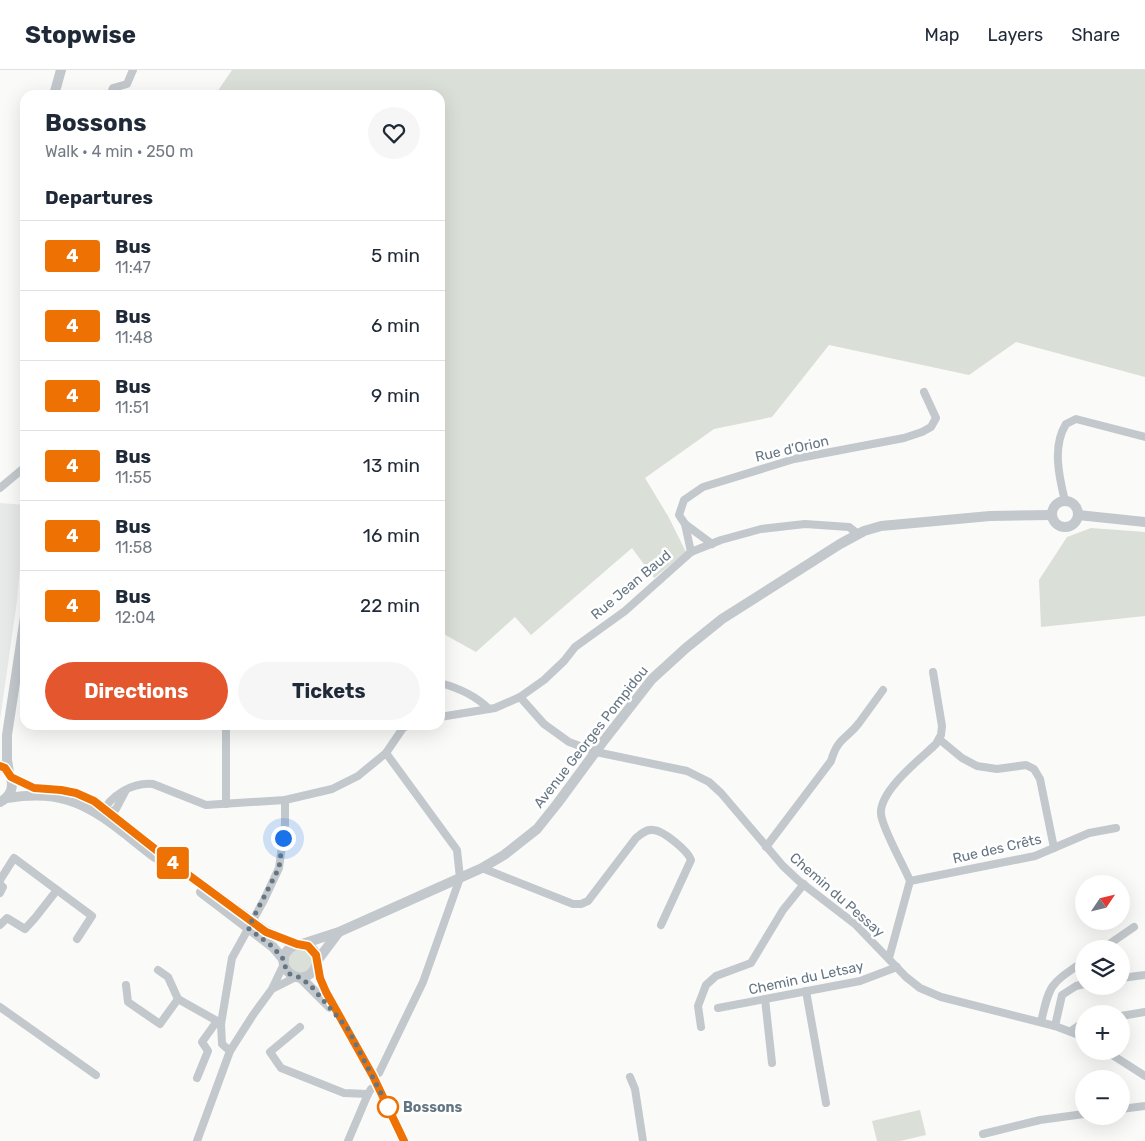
<!DOCTYPE html>
<meta charset="utf-8">
<style>
:root{--surface:#fff;--page:#f6f6f7;--text:#1f2937;--muted:#747a83;--line:#e0e1e3;--accent:#e4572e}
body{margin:0;font-family:Rubik,sans-serif;background:var(--page);color:var(--text);height:100vh;display:flex;flex-direction:column;font-size:19px;white-space:nowrap}
*{box-sizing:border-box;margin:0}
p{font-size:16px;color:var(--muted)}
.icon{flex:none;width:28px;height:28px;fill:none;stroke:currentColor;stroke-width:2;stroke-linecap:round;stroke-linejoin:round}
.map{position:relative;flex:1;overflow:hidden}
.sheet{position:absolute;left:20px;top:20px;width:425px;height:640px;display:flex;flex-direction:column;background:var(--surface);border-radius:15px;box-shadow:0 5px 20px #0002}
.sheet>*{flex:none}
.badge{padding:0 10px;border-radius:4px;font-size:18px;line-height:32px}
.needle{width:32px;rotate:55deg}
.fabs{position:absolute;left:1075px;top:805px;display:grid;gap:10px}
.fabs a{display:grid;place-items:center;width:55px;height:55px;border-radius:50%;background:var(--surface);box-shadow:0 5px 20px #0002;font-size:25px}
.you{position:absolute;width:25px;height:25px;margin:-12px;border:4px solid #fff;border-radius:50%;background:#1a73e8;box-shadow:0 0 0 8px #1a73e833}
.map>.badge{position:absolute;translate:-50% -50%;box-shadow:0 0 0 2px #fff}
h2{padding:0 25px;font-size:19px;line-height:45px}
.round{display:grid;place-items:center;flex:none;width:52px;height:52px;border-radius:26px;background:var(--page)}
.overview{display:flex;align-items:center;justify-content:space-between;height:85px;padding:0 25px}
h1{font-size:24px;font-weight:700;line-height:38px}
.cta{display:flex;gap:10px;margin-top:auto;padding:10px 25px}
.cta a{flex:1;height:58px;border-radius:30px;background:var(--accent);color:#fff;font-size:20px;font-weight:700;line-height:58px;text-align:center}
.cta a+a{background:var(--page);color:var(--text)}
ul{padding:0;list-style:none}
li{display:flex;align-items:center;gap:15px;height:70px;padding:0 25px;border-top:1px solid var(--line)}
li div{flex:1}
li b{display:block;font-size:19px}
li em{font-style:normal}
li .badge{min-width:55px;font-weight:700;text-align:center}
header{display:flex;align-items:center;gap:30px;box-sizing:border-box;height:70px;padding:0 25px;background:var(--surface);border-bottom:1px solid var(--line)}
header strong{font-size:24px}
nav{display:flex;gap:28px;margin-inline-start:auto;font-size:18px}
.map>svg:first-child{display:block}
</style>
<header>
<strong>Stopwise</strong>
<nav><a>Map</a><a>Layers</a><a>Share</a></nav>
</header>
<div class="map">
<svg width="1145" height="1071" viewBox="0 0 1145 1071">
<rect width="100%" height="100%" fill="#fafaf8"/>
<polygon fill="#e8e9e9" points="0,433 25,435 25,441 17,531 0,650"/>
<g fill="#dadfd7">
<polygon points="232,0 1145,0 1145,307 1016,272 969,305 829,275 772,347 714,359 645,408 668,446 686,482 654,508 632,478 531,565 515,547 476,582 440,562 440,25 215,25"/>
<polygon points="1091,458 1145,462 1145,546 1041,557 1039,510 1067,467"/>
<circle cx="300" cy="891" r="12"/>
<polygon points="920,1040 926,1065 900,1071 877,1071 872,1051"/>
</g>
<g fill="none" stroke-linecap="round" stroke-linejoin="round">
<g stroke="#c3c8cc" stroke-width="8">
<polyline points="110,25 113,18 127,14 133,0"/>
<polyline points="0,418 25,397"/>
<path d="M1065,431C1059,407 1052,376 1066,354L1076,349L1145,367"/>
<polyline points="685,454 691,482"/>
<polyline points="712,474 685,454 679,445 684,430 703,417 794,389 904,368 922,362 931,357 936,348 924,322"/>
<path d="M440,613C459,618 475,625 489,639"/>
<polyline points="520,627 544,654 569,672 596,682 687,701 709,712 721,723 783,796 799,811 855,854 906,907 920,918 941,927 1055,956 1084,967"/>
<polyline points="440,647 495,638 520,627 544,610 564,591 575,577 625,541 691,482 721,470 761,459 805,454 849,457 858,464"/>
<polyline points="226,655 226,734"/>
<polyline points="939,669 962,688 977,696 997,699 1026,695 1034,699 1040,709 1054,778"/>
<path d="M102,744C110,725 133,712 153,714L206,735L285,730L332,719L358,706L386,683L403,658L409,655"/>
<polyline points="106,745 116,739 126,720"/>
<path d="M766,777L831,691C838,667 846,670 859,653C867,642 875,631 883,620"/>
<path d="M482,798L573,834H581L588,831L636,768C641,764 646,759 653,760C663,760 688,781 691,790L661,855"/>
<polyline points="0,810 14,788 57,820 35,848 25,859 7,848 0,855"/>
<polyline points="910,811 1035,786 1089,763 1116,758"/>
<polyline points="0,814 3,817 0,823"/>
<polyline points="57,820 92,846 77,869"/>
<polyline points="1102,879 1134,857"/>
<path d="M889,888L910,811C904,796 882,758 881,744C879,721 920,689 936,674L941,665L942,656L933,602"/>
<polyline points="158,900 168,907 178,929 217,951"/>
<polyline points="1121,908 1145,905"/>
<polyline points="126,915 128,932 160,954 178,929"/>
<polyline points="274,918 296,907"/>
<polyline points="806,921 826,1033"/>
<polyline points="765,929 772,993"/>
<polyline points="0,937 96,1005"/>
<polyline points="718,938 860,911 897,897"/>
<polyline points="1121,946 1145,942"/>
<path d="M1041,952C1050,912 1051,914 1084,891"/>
<polyline points="1055,956 1062,925 1076,916 1084,914"/>
<polyline points="300,957 270,982 281,998 344,1023 368,1024"/>
<polyline points="701,957 698,936 706,915 716,906 751,893 783,840 804,814"/>
<polyline points="1071,961 1084,952"/>
<polyline points="230,981 222,974 221,954 232,888 264,830 279,798 285,754 285,730"/>
<polyline points="1106,981 1145,1006"/>
<polyline points="373,1006 379,1003 423,912 460,808 457,780 386,683"/>
<polyline points="630,1007 635,1019 643,1071"/>
<polyline points="197,1008 208,981 202,972 217,951 221,954"/>
<polyline points="1121,1039 1145,1036"/>
<polyline points="983,1064 1040,1050 1084,1044"/>
<polyline points="197,1071 230,981 253,945 272,919 284,894"/>
<polyline points="348,1071 368,1024 371,1019 378,1016"/>
</g>
<g stroke="#c3c8cc" stroke-width="10">
<polyline points="54,25 61,0"/>
<circle cx="1065" cy="444" r="13"/>
<polyline points="1078,445 1145,452"/>
<path d="M0,696C16,704 16,724 0,732"/>
<polyline points="9,702 7,690 7,665 25,547"/>
<polyline points="11,707 34,718 61,720 76,723 94,731 179,798 266,861 297,875"/>
<path d="M7,728C26,725 49,724 68,730C101,740 128,767 155,787"/>
<polyline points="201,822 273,877 284,890"/>
<polyline points="302,874 339,862 482,798 504,785 537,759 557,734 602,673 652,609 686,578 722,549 840,474 864,461 881,456 990,446 1051,445"/>
<polyline points="317,891 338,863"/>
<path d="M317,894C305,924 270,897 289,879C297,871 311,874 316,884C317,888 317,892 317,896C318,905 323,914 326,922L373,1006L404,1071"/>
<polyline points="301,908 330,937"/>
</g>
</g>
<g fill="none" stroke-linecap="round" stroke-linejoin="round">
<defs>
<polyline id="line" points="0,696 5,698 11,707 34,718 61,720 76,723 94,731 179,798 266,862 297,874 308,876 316,885 320,908 326,922 373,1006 404,1071"/>
</defs>
<use href="#line" stroke="#fff" stroke-width="11"/>
<use href="#line" stroke="#ee7203" stroke-width="8"/>
<polyline stroke="#657683" stroke-width="5" stroke-dasharray="0 9" points="283,768 279,798 248,858 273,877 284,890 286,900 290,904 301,908 311,916 348,959 388,1037"/>
</g>
<circle fill="#fff" stroke="#ee7203" stroke-width="2.5" cx="388" cy="1037" r="10"/>
<g text-anchor="middle" dominant-baseline="central" stroke-width="5" stroke-linejoin="round" paint-order="stroke">
<g font-size="14" fill="#657683" stroke="#fff">
<text transform="translate(792 379) rotate(-13)">Rue d’Orion</text>
<text transform="translate(631 515) rotate(-40)">Rue Jean Baud</text>
<text transform="translate(591 667) rotate(-52)">Avenue Georges Pompidou</text>
<text transform="translate(997 779) rotate(-13)">Rue des Crêts</text>
<text transform="translate(837 825) rotate(41)">Chemin du Pessay</text>
<text transform="translate(806 908) rotate(-12)">Chemin du Letsay</text>
</g>
<g font-size="14" font-weight="bold" fill="#657683" stroke="#fff" text-anchor="start">
<text x="403" y="1037">Bossons</text>
</g>
</g>
</svg>
<div class="fabs">
<a><svg class="needle" viewBox="-14 -14 28 28"><path d="M0-13l5 13h-10z" fill="#e53935"/><path d="M0 13l5-13h-10z" fill="#747a83"/></svg></a>
<a><svg class="icon" aria-label="layers" viewBox="0 0 24 24"><path d="M12 4l9 5-9 5-9-5zM3 14l9 5 9-5"/></svg></a>
<a>+</a>
<a>−</a>
</div>
<div class="you" style="left:283px;top:768px"></div>
<b class="badge" style="left:173px;top:793px;background:#ee7203;color:#fff">4</b>
<section class="sheet">
<div class="overview"><div><h1>Bossons</h1><p>Walk · 4 min · 250 m</p></div><a class="round"><svg class="icon" aria-label="heart" viewBox="0 0 24 24"><path d="M12 20l-8-8c-3-5 5-10 8-4 3-6 11-1 8 4z"/></svg></a></div>
<h2>Departures</h2>
<ul>
<li><span class="badge" style="background:#ee7203;color:#fff">4</span><div><b>Bus</b><p>11:47</p></div><em>5 min</em></li>
<li><span class="badge" style="background:#ee7203;color:#fff">4</span><div><b>Bus</b><p>11:48</p></div><em>6 min</em></li>
<li><span class="badge" style="background:#ee7203;color:#fff">4</span><div><b>Bus</b><p>11:51</p></div><em>9 min</em></li>
<li><span class="badge" style="background:#ee7203;color:#fff">4</span><div><b>Bus</b><p>11:55</p></div><em>13 min</em></li>
<li><span class="badge" style="background:#ee7203;color:#fff">4</span><div><b>Bus</b><p>11:58</p></div><em>16 min</em></li>
<li><span class="badge" style="background:#ee7203;color:#fff">4</span><div><b>Bus</b><p>12:04</p></div><em>22 min</em></li>
</ul>
<div class="cta"><a>Directions</a><a>Tickets</a></div>
</section>
</div>
